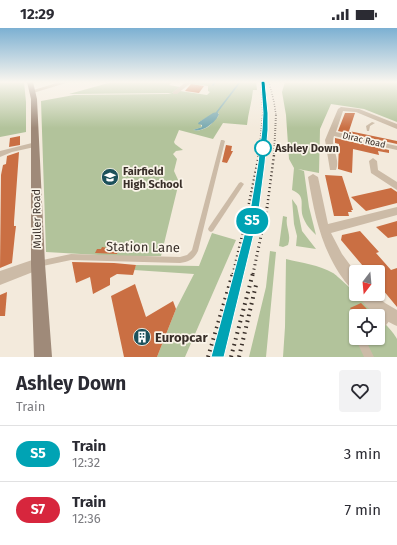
<!DOCTYPE html>
<style>
:root{--surface:#fff;--page:#f2f2f3;--text:#2b2b33;--muted:#7c7c81;--line:#e1e1e2}
body{margin:0;font-family:"Fira Sans",sans-serif;background:var(--page);color:var(--text);height:100vh;display:flex;flex-direction:column;font-size:15px;white-space:nowrap}
*{box-sizing:border-box;margin:0}
p{font-size:13px;color:var(--muted)}
.icon{flex:none;width:22px;height:22px;fill:none;stroke:currentColor;stroke-width:2;stroke-linecap:round;stroke-linejoin:round}
.map{position:relative;height:329px;overflow:hidden}
.sheet{display:flex;flex-direction:column;background:var(--surface);flex:1}
.sheet>*{flex:none}
.badge{padding:0 8px;border-radius:13px;font-size:14px;line-height:26px}
.needle{width:26px;rotate:196deg}
.fabs{position:absolute;left:349px;top:237px;display:grid;gap:8px}
.fabs a{display:grid;place-items:center;width:36px;height:36px;border-radius:4px;background:var(--surface);box-shadow:0 1px 3px #0004;font-size:20px}
.map>.badge{position:absolute;translate:-50% -50%;box-shadow:0 0 0 2px #fff}
.round{display:grid;place-items:center;flex:none;width:42px;height:42px;border-radius:4px;background:var(--page)}
.head{display:flex;align-items:center;justify-content:space-between;height:68px;padding:0 16px}
h1{font-size:19px;font-weight:700;line-height:30px}
ul{padding:0;list-style:none}
li{display:flex;align-items:center;gap:12px;height:56px;padding:0 16px;border-top:1px solid var(--line)}
li div{flex:1}
li b{display:block;font-size:15px}
li em{font-style:normal}
li .badge{min-width:44px;font-weight:700;text-align:center}
.status{display:flex;justify-content:space-between;align-items:center;height:28px;padding:0 20px;background:var(--surface);direction:ltr}
.status svg{height:11px;fill:currentColor}
.map>svg:first-child{display:block}
</style>
<div class="status"><b>12:29</b><svg viewBox="0 0 49 12"><path d="M0 12V9h3v3zM5 12V6h3v6zM10 12V3h3v9zM15 12V0h3v12zM26 1h20v11H26zM47 4h2v5h-2z"/></svg></div>
<div class="map">
<svg width="397" height="329" viewBox="0 0 397 329">
<rect width="100%" height="100%" fill="#f3eadc"/>
<g fill="#b2c39b" fill-rule="evenodd">
<polygon points="0,54 24,54 26,74 26,104 0,109"/>
<polygon points="112,54 172,54 169,57 180,59 172,65 69,66"/>
<path d="M191,54H256L257,62H253C252,74 248,85 247,97L223,95L213,111L179,102L174,114L175,116L183,122L176,123L173,126L177,131L174,143L179,154L161,228H116L46,224L41,73L74,67L168,66L180,63L207,67L210,64L208,63V58L191,56L189,55ZM215,85H219L218,89L214,91C212,99 201,104 193,102L202,99L199,94Z"/>
<path d="M285,54H397V94L364,81L331,76L320,101L319,145L298,141L304,143L309,179L316,207C310,201 306,197 303,189C299,177 307,168 292,162L294,140L289,131L286,87L282,64Z"/>
<polygon points="292,171 297,178 302,203 316,221 296,218 297,208 294,196"/>
<path d="M283,188L287,189C285,199 292,207 288,217L283,219L279,218Z"/>
<polygon points="212,205 236,212 185,329 157,329 176,281 194,246 134,242 136,237 199,238"/>
<polygon points="270,223 276,224 266,329 249,329 266,259"/>
<path d="M286,231C302,235 319,237 333,245C341,250 395,303 397,311C397,316 397,324 397,329H283L285,299ZM356,288H378V310H356Z"/>
</g>
<path fill="#7aaab1" d="M213,85L217,84L219,86C217,93 203,105 193,102L202,99V97L198,96L199,94Z"/>
<g fill="none" stroke-linecap="round" stroke-linejoin="round">
<g stroke="#7aaab1" stroke-width="1.5">
<polyline points="213,57 215,54"/>
<polyline points="217,84 240,54"/>
</g>
</g>
<g fill="#ca6f43">
<polygon points="191,56 204,58 199,65 185,63"/>
<polygon points="345,85 355,85 349,103 397,113 397,116 338,103"/>
<polygon points="20,108 20,117 9,119 10,110"/>
<polygon points="335,110 389,122 389,125 378,123 379,127 353,121 352,145 338,141 339,116 335,115"/>
<polygon points="226,117 232,118 231,123 233,123 227,135 222,134"/>
<polygon points="19,124 14,194 14,198 16,198 15,206 12,235 0,240 1,147 3,137 6,136 7,128"/>
<polygon points="325,147 342,148 353,182 351,182 352,184 348,184 349,188 334,188"/>
<polygon points="391,160 397,164 397,175 366,183 351,169"/>
<polygon points="397,193 397,208 388,210 376,199"/>
<polygon points="360,203 379,224 376,225 391,242 397,240 397,279 378,256 378,244 368,244 341,212 342,207"/>
<polygon points="102,219 115,221 114,223 118,223 117,226 95,225 97,221 101,221"/>
<polygon points="72,234 114,235 136,237 133,247 117,246 110,250 110,257 93,266 90,249 76,255"/>
<polygon points="135,256 146,289 173,273 176,281 157,329 124,329 111,268"/>
<polygon points="7,264 5,288 0,288 0,267"/>
<polygon points="361,275 366,280 372,288 356,288 350,280"/>
</g>
<g fill="none" stroke-linecap="round" stroke-linejoin="round">
<g fill="#ccbba7" fill-rule="evenodd">
<polygon points="372,94 375,95 370,98 369,103 367,103 366,98"/>
<path d="M221,112H223L225,113L198,223C194,231 189,234 180,235L71,232L38,239L35,238L34,236L35,234L38,233L71,226L180,229L187,227L192,222Z"/>
<polygon points="241,154 244,156 213,203 211,204 209,203 208,201 209,199 239,155"/>
<path d="M388,283L391,284L392,287C390,293 384,301 378,303V292L385,284Z"/>
<polygon points="362,310 372,310 368,317 374,329 364,329 358,316"/>
</g>
<g fill="#ccbba7" fill-rule="evenodd">
<polygon points="60,54 69,54 33,65 30,63"/>
<polygon points="186,54 192,54 177,66 173,66 173,64"/>
<path d="M341,79L359,81L397,96V101L356,84L343,83L336,104L397,118V122L334,108C330,119 341,131 336,142H330L325,112L338,81Z"/>
<polygon points="36,114 39,114 39,118 12,124 0,129 0,123"/>
<polygon points="373,130 377,133 378,142 397,154 397,162 371,145 369,133"/>
<path d="M313,146L318,149L328,196L397,179V187L331,205L342,226L356,245V263C349,260 344,252 339,245C320,215 314,184 308,149Z"/>
<polygon points="38,230 43,232 45,236 43,240 0,257 0,243"/>
<path d="M358,266H375L385,275L397,282V298C382,291 365,282 358,266Z"/>
</g>
<polygon fill="#9f8a79" fill-rule="evenodd" points="27,54 33,54 37,71 45,236 52,329 34,329 31,236 31,71"/>
<g stroke="#382e28" stroke-width="1.5" stroke-dasharray="0.5 2" stroke-linecap="butt">
<polyline points="261,54 263,87"/>
<polyline points="269,54 274,74 276,87"/>
</g>
<g stroke="#382e28" stroke-width="2" stroke-dasharray="0.5 2" stroke-linecap="butt">
<polyline points="259,128 263,86"/>
<polyline points="274,128 276,86"/>
</g>
<g stroke="#382e28" stroke-width="2.5" stroke-dasharray="1 3" stroke-linecap="butt">
<polyline points="248,180 259,127"/>
<polyline points="267,180 274,127"/>
</g>
<g stroke="#382e28" stroke-width="3" stroke-dasharray="1 3.5" stroke-linecap="butt">
<polyline points="233,246 249,179"/>
<polyline points="239,246 253,193"/>
<polyline points="253,246 267,179"/>
</g>
<g stroke="#382e28" stroke-width="4" stroke-dasharray="1.5 4.5" stroke-linecap="butt">
<polyline points="208,329 233,245"/>
<polyline points="217,329 239,245"/>
<polyline points="231,329 253,245"/>
<polyline points="239,329 256,257"/>
</g>
</g>
<linearGradient id="sky" x2="0" y2="1"><stop stop-color="#7cb0d2"/><stop offset="0.54" stop-color="#faf6ef"/><stop offset="1" stop-color="#faf6ef" stop-opacity="0"/></linearGradient>
<rect width="397" height="100" fill="url(#sky)"/>
<polygon fill="#00a3b4" stroke="#fff" points="263,53 265,54 268,85 268,102 265,135 258,189 224,329 211,329 249,189 258,135 262,102 263,85 261,54"/>
<defs>
<symbol id="school-disc" viewBox="-11 -11 22 22"><circle r="9.5" fill="#1c515b" stroke="#faf4e9"/><path d="M0-5L7-2L0 1L-7-2ZM-4 1L0 2.5L4 1V4Q0 6-4 4Z" fill="#fff"/></symbol>
<symbol id="building-disc" viewBox="-11 -11 22 22"><circle r="9.5" fill="#1c515b" stroke="#faf4e9"/><path d="M-4-6H4V6H1V3H-1V6H-4ZM-2.5-4.3h1.7v1.8h-1.7ZM.8-4.3h1.7v1.8H.8ZM-2.5-1h1.7V.8h-1.7ZM.8-1h1.7V.8H.8Z" fill="#fff"/></symbol>
</defs>
<g fill-rule="evenodd">
<use href="#school-disc" x="100" y="139" width="20" height="20"/>
<use href="#building-disc" x="132" y="299" width="20" height="20"/>
</g>
<circle fill="#fff" stroke="#00a3b4" stroke-width="2" cx="263" cy="120" r="8"/>
<g text-anchor="middle" dominant-baseline="central" stroke-width="3.5" stroke-linejoin="round" paint-order="stroke">
<g font-size="9" fill="#382e28" stroke="#faf4e9">
<text transform="translate(364 112) rotate(13)">Dirac Road</text>
</g>
<g font-size="11" font-weight="bold" fill="#382e28" stroke="#faf4e9" text-anchor="start">
<text x="275" y="120">Ashley Down</text>
</g>
<g font-size="11" font-weight="bold" fill="#382e28" stroke="#faf4e9" text-anchor="start">
<text x="123" y="143">Fairfield<tspan x="123" dy="13">High School</tspan></text>
</g>
<g font-size="11" fill="#382e28" stroke="#faf4e9">
<text transform="translate(37 191) rotate(-91)">Muller Road</text>
</g>
<g font-size="13" fill="#382e28" stroke="#faf4e9">
<text transform="translate(143 219) rotate(1)">Station Lane</text>
</g>
<g font-size="13" font-weight="bold" fill="#382e28" stroke="#faf4e9" text-anchor="start">
<text x="155" y="309">Europcar</text>
</g>
</g>
</svg>
<div class="fabs">
<a><svg class="needle" viewBox="-14 -14 28 28"><path d="M0-13l5 13h-10z" fill="#e53935"/><path d="M0 13l5-13h-10z" fill="#7c7c81"/></svg></a>
<a><svg class="icon" aria-label="locate" viewBox="0 0 24 24"><circle cx="12" cy="12" r="6"/><path d="M12 2v4M12 18v4M2 12h4M18 12h4"/></svg></a>
</div>
<b class="badge" style="left:252px;top:193px;background:#00a3b4;color:#fff">S5</b>
</div>
<section class="sheet">
<div class="head"><div><h1>Ashley Down</h1><p>Train</p></div><a class="round"><svg class="icon" aria-label="heart" viewBox="0 0 24 24"><path d="M12 20l-8-8c-3-5 5-10 8-4 3-6 11-1 8 4z"/></svg></a></div>
<ul>
<li><span class="badge" style="background:#00a3b4;color:#fff">S5</span><div><b>Train</b><p>12:32</p></div><em>3 min</em></li>
<li><span class="badge" style="background:#d7263d;color:#fff">S7</span><div><b>Train</b><p>12:36</p></div><em>7 min</em></li>
</ul>
</section>
